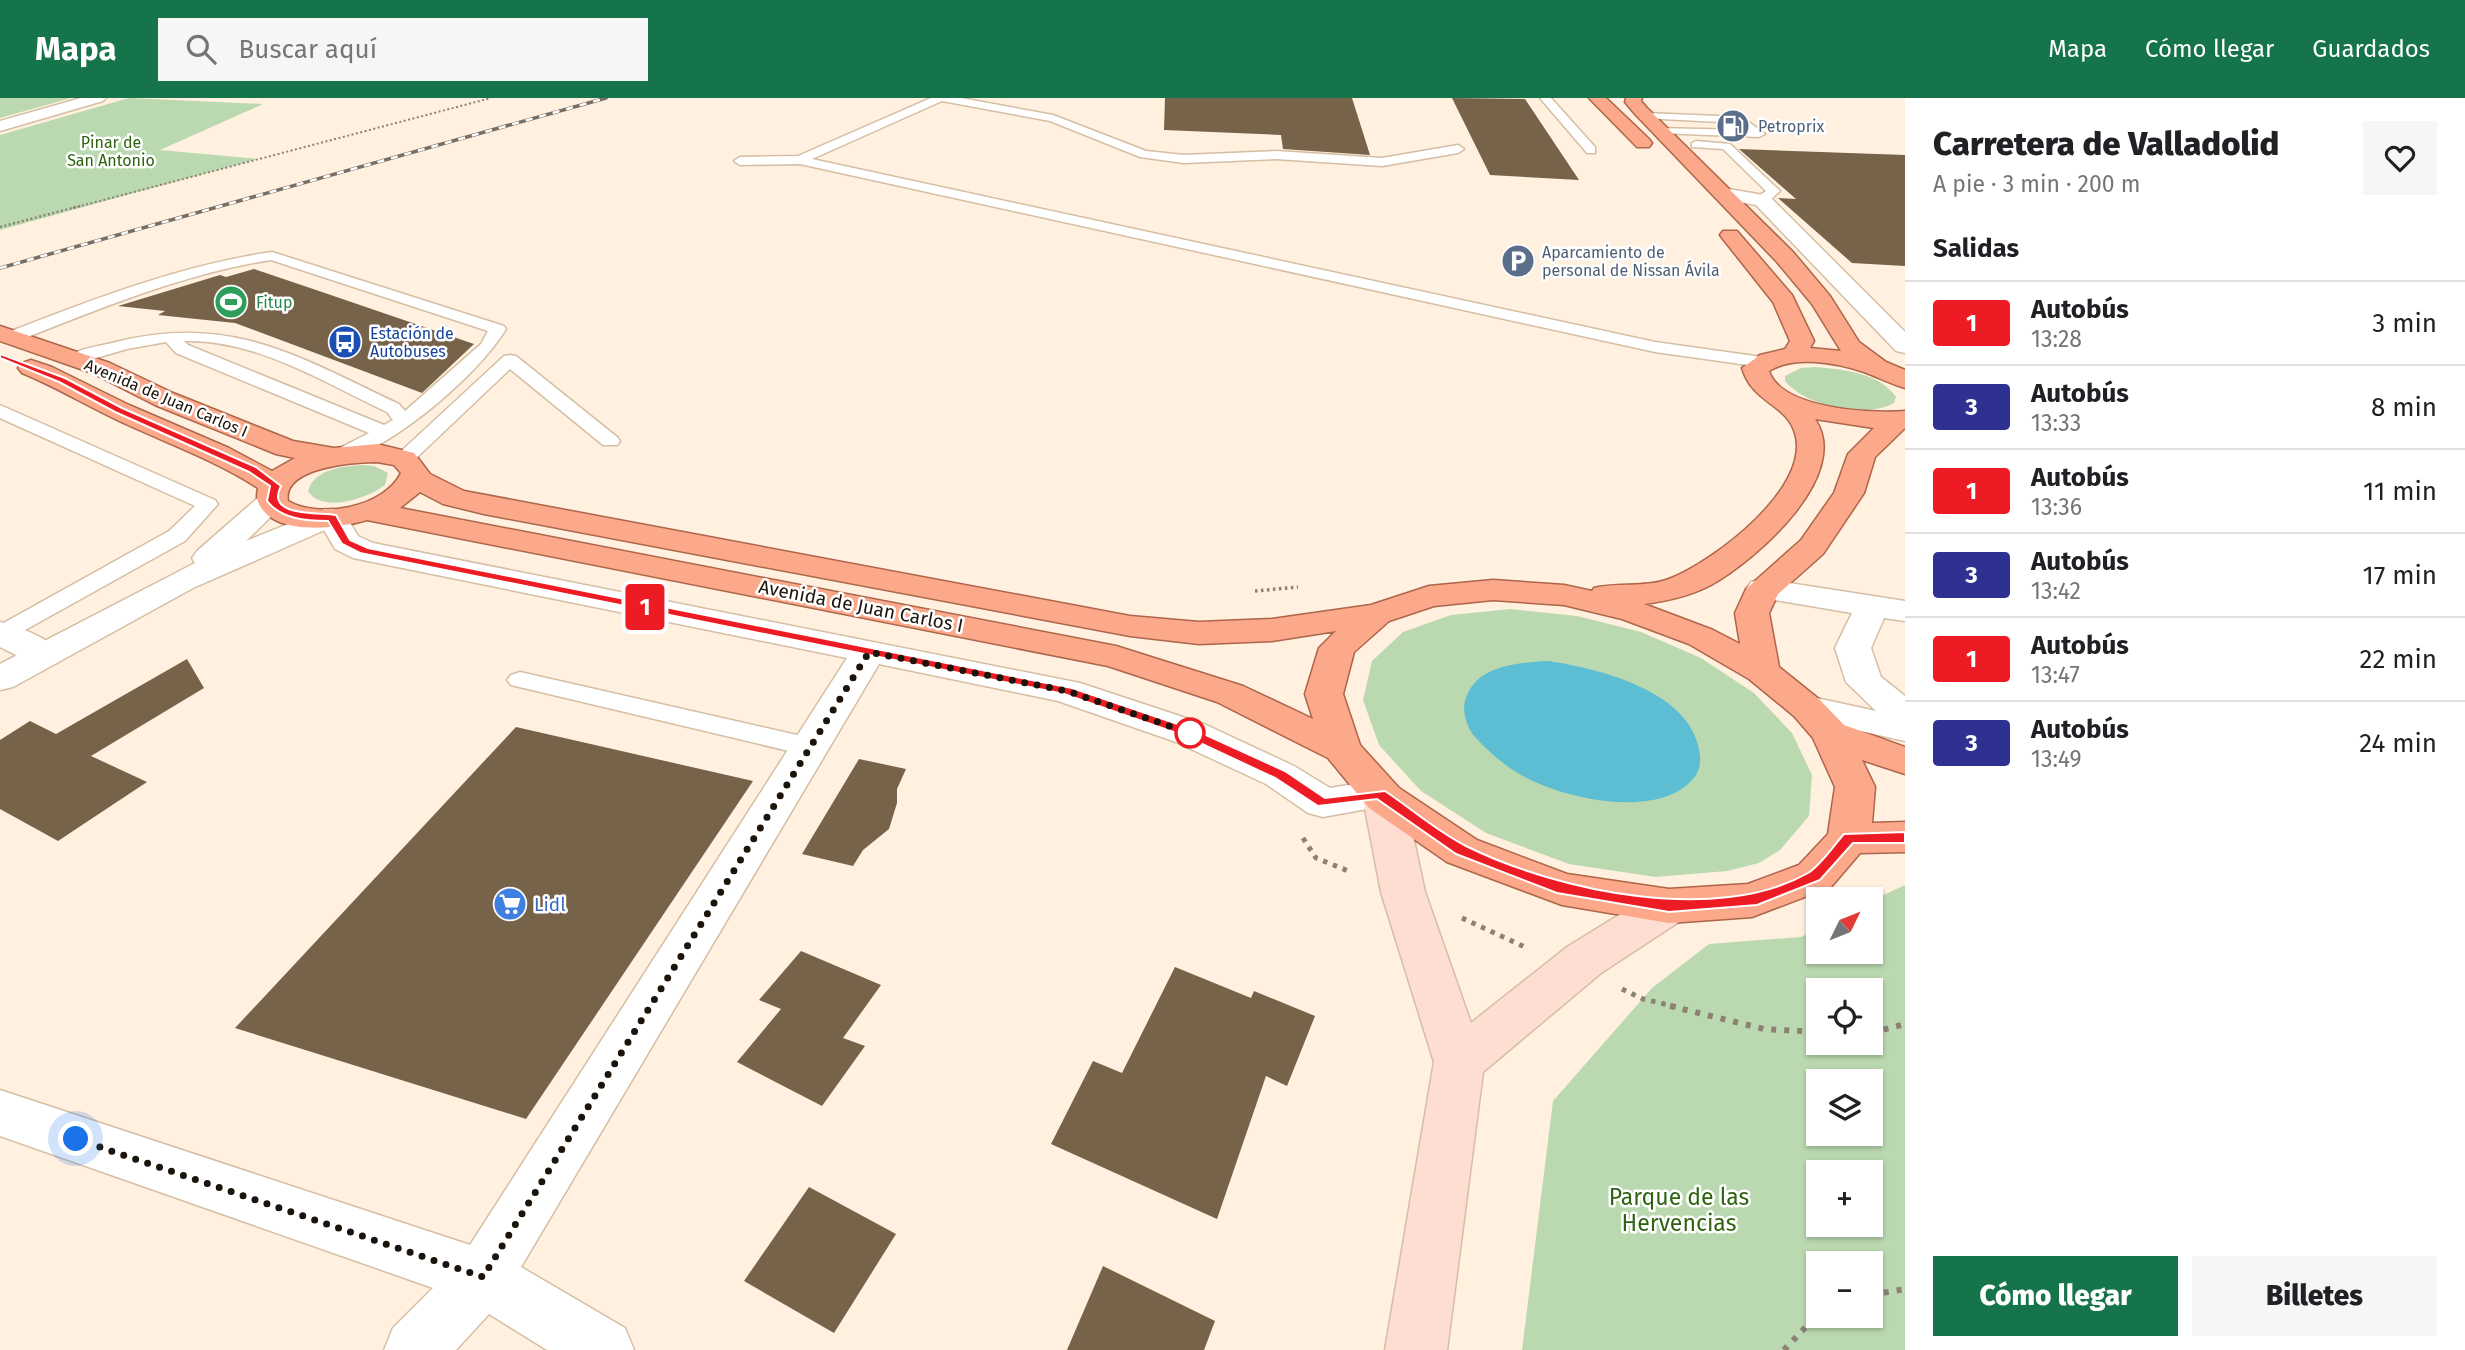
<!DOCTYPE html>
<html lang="es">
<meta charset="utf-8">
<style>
:root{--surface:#fff;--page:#f6f6f6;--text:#202124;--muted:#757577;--line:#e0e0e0;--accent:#15744a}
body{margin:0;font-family:"Fira Sans",sans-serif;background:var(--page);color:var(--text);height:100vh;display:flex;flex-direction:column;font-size:26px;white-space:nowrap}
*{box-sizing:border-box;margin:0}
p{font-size:23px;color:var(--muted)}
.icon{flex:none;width:38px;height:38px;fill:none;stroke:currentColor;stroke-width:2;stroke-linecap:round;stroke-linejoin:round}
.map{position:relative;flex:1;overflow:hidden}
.drawer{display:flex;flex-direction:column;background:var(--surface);width:560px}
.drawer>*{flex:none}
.badge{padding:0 14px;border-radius:5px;font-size:24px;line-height:46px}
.needle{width:46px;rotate:47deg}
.buttons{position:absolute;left:1806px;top:789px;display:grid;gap:14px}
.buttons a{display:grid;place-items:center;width:77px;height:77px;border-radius:0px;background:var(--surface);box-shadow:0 2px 5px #0004;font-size:35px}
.you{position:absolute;width:35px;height:35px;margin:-18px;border:5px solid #fff;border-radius:50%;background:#1a73e8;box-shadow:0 0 0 10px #1a73e833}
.map>.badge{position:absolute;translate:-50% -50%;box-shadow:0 0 0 4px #fff}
h2{padding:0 28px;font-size:26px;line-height:63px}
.round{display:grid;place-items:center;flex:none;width:74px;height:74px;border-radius:0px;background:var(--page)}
.headline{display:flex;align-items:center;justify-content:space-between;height:119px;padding:0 28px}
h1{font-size:33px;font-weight:800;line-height:52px}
.primary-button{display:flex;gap:14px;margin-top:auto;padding:14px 28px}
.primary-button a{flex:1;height:80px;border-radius:0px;background:var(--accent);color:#fff;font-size:28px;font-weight:800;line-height:80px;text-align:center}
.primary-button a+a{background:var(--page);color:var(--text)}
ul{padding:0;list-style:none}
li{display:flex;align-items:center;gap:21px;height:84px;padding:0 28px;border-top:2px solid var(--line)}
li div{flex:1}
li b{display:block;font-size:26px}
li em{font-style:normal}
li .badge{min-width:77px;font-weight:700;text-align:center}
header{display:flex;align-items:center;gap:42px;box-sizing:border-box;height:98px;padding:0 35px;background:var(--accent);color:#fff}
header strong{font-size:33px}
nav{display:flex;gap:38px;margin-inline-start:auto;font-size:24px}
.search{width:490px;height:63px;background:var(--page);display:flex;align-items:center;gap:18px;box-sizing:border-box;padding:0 24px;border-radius:0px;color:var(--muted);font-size:26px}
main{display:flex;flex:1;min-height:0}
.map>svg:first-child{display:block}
</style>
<header>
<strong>Mapa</strong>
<div class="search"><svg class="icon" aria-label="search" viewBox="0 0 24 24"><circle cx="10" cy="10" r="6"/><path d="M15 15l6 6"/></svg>Buscar aquí</div>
<nav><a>Mapa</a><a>Cómo llegar</a><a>Guardados</a></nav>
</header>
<main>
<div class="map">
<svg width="1905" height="1252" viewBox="0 0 1905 1252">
<rect width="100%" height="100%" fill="#fff0df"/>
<g fill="#bbd9b0" fill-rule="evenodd">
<polygon points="0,0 71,0 0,20"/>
<polygon points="129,0 263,6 160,52 258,61 0,132 0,37"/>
<path d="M1815,269C1842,271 1880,275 1896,299L1894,305C1865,321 1807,309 1785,283V278L1801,270Z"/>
<path d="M363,367L374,368L388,375L385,387C368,400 323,416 308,393C314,371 344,368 363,367Z"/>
<polygon points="1510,511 1577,518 1641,534 1701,560 1754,595 1792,635 1812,677 1809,718 1780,752 1759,765 1727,773 1656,779 1569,766 1486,735 1421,693 1379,647 1363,602 1372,563 1403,534 1451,517"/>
<path d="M1905,787V1252H1522L1553,1003L1652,890L1709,846L1801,839L1818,830V854H1871V803ZM1871,892V945H1818V892ZM1818,984H1871V1036H1818ZM1871,1074V1127H1818V1074ZM1818,1166H1871V1218H1818Z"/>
</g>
<path fill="#5dbed3" d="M1548,563C1596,570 1684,591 1698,647C1701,658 1702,671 1693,681C1658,722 1563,701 1523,678C1503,667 1489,654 1474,638C1467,630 1462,613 1465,603C1475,567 1516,565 1548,563Z"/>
<g fill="#77624a">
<polygon points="1165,0 1352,0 1370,57 1283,51 1281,37 1164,32"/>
<polygon points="1452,0 1525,1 1579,82 1490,77"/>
<polygon points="1739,51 1905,57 1905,168 1852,165 1778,100 1796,101"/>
<polygon points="254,171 319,193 474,246 422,295 235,225 158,217 165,213 118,208 220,177 226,179"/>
<polygon points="187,561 204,590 91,658 147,684 58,743 0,711 0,642 30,623 56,636"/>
<polygon points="516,629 753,683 526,1021 235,930"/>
<polygon points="859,661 906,671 897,691 897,705 889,731 863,752 853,768 802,756"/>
<polygon points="801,853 881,887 843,940 865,948 822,1008 737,964 781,911 759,902"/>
<polygon points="1175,869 1251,900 1254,893 1315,918 1287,988 1266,978 1217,1121 1051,1046 1093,963 1122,975"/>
<polygon points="809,1089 896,1136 834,1235 744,1183"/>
<polygon points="1103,1168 1215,1223 1204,1252 1067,1252"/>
</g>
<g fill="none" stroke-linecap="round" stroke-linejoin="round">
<defs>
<g id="service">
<polygon points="931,0 961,0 1053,17 1146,53 1184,57 1276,53 1382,60 1458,47 1464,51 1458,55 1382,68 1276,61 1184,65 1140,59 1050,23 942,3 812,61 1655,244 1762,259 1771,264 1762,269 1655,254 800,66 740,67 734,63 740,59 798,58"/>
<polygon points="1540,0 1551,0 1595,49 1595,55 1587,55"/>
<polygon points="1646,15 1742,19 1765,36 1759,39 1659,35 1655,34 1655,30 1747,32 1739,25 1642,20 1640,18"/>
<polygon points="1696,43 1730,46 1780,93 1767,105 1757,105 1757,99 1766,93 1723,51 1692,49 1692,45"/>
<path d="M272,154L504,228L506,231C479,276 394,349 343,362L333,356L336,352L369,335L176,255L166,244L127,251L75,266L66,261C76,250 102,248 116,244C231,215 299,259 399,306L405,313L481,246L488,233L271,162C186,175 98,211 18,243H6L4,239L6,235C91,202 181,167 272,154ZM184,243C256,241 323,284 387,314L393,322L384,327L188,247Z"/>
<polygon points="510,257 516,258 617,339 620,343 617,347 603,347 510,271 411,365 397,365 394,361 397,357 504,258"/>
<polygon points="0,307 215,402 218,406 185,443 9,541 0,543 0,527 169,433 195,408 0,320"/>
<polygon points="520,574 810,640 819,643 823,649 819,655 810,658 511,587 507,582 511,577"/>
</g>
<g id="minor">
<polygon points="1723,90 1769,98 1905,234 1905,255 1896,253 1756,107 1716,100 1713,96 1716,92"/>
<polygon points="332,411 343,413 358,438 373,445 1080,585 1204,626 1294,668 1330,690 1379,682 1394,686 1400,696 1394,706 1323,719 1308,715 1266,686 1176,644 1058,603 879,566 521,1169 625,1230 634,1252 547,1252 489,1216 456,1252 384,1252 393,1230 433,1190 0,1038 0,992 470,1147 847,560 353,460 335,451 317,420 321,413"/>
<polygon points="1763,481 1905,503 1905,523 1884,520 1871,550 1881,579 1905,598 1905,643 1794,618 1788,610 1794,602 1807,598 1876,613 1846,584 1835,550 1852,515 1751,498 1746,491 1751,484"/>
<path d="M0,524C19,529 51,540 62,557L57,565C35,570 19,558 0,549Z"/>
</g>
<g id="tertiary">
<polygon points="81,0 106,0 103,3 0,33 0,23"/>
<polygon points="272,394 283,397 287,403 246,443 325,411 336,413 340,420 336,427 193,490 13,589 0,592 0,566 195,465 192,460 197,453 261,397"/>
</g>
<polygon id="secondary" points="1384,686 1399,690 1405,700 1425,794 1471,925 1567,849 1653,796 1669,791 1685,796 1692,808 1685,820 1601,875 1483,974 1447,1252 1385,1252 1434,964 1381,794 1363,700 1369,690"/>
<g id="trunk">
<polygon points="1589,0 1606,0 1649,41 1652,45 1649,49 1637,49"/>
<path d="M1626,0H1642L1641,3L1647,10L1793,154L1830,198L1859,244L1886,264L1905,272V290C1891,286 1878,279 1864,274C1836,265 1795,257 1769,273C1781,311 1871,316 1905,313V330L1875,359L1864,395L1823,456L1778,496L1769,515L1779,569L1820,602L1844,627L1905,649V676L1862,662L1875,689L1872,725L1905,724V754L1860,755L1831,789L1752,819L1669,825L1562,807L1447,764L1369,710L1328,660L1217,604L1108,568L367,422C340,430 282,438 262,411C257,404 256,399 258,390C218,364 172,347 128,327C92,311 59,290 22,275L18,270L22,265L31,262L52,269L129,307L229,350L272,373L295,360L276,356L155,307L92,275L0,243V228L110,265L173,295L293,343L334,350L377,346L414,355L430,376L464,393L1130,518L1199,524L1272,521L1371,507L1429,488L1493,482L1564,487L1592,493L1594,490C1618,484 1645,490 1669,481C1713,464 1812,390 1795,335C1786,305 1753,306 1742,270L1760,257L1785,251L1790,243L1773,204L1723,141L1720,137L1723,133H1737L1792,197L1814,243L1810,250L1841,253L1812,206L1777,164L1635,16L1625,4ZM1815,321L1874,330L1848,356L1834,395L1801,442L1746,491L1735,515L1740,546L1713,532L1644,506C1668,503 1690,498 1711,487C1756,462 1853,377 1815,321ZM377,364L394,367L401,375C384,410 319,421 288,403C282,369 355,364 377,364ZM420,394L443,406L484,416L1130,538L1199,546L1272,543L1336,533L1319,550L1305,596L1313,621L1243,588L1116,548L400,410ZM1493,502L1564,507L1622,521L1689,546L1749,581L1794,618L1813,640L1835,689L1828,736L1799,767L1748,786L1669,791L1567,776L1477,742L1399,690L1360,647L1343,596L1354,554L1389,523L1434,508Z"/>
</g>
</defs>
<use href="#service" stroke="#d5bea3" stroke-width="3"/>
<use href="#minor" stroke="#d5bea3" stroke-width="3"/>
<use href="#tertiary" stroke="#d5bea3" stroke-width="3"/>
<use href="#secondary" stroke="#d5bea3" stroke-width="3"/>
<use href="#trunk" stroke="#ad664a" stroke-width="3"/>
<polyline stroke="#8d8174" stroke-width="2" stroke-dasharray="2 2.5" stroke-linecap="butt" points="73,110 491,0"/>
<polyline stroke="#8d8174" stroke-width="2.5" stroke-dasharray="2 2.5" stroke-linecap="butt" points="0,129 80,108"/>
<polyline stroke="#8d8174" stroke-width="3.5" stroke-dasharray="2.5 3.5" stroke-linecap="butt" points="1255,493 1298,489"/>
<g stroke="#8d8174" stroke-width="5" stroke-dasharray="4.5 6" stroke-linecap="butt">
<polyline points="1303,740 1316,760 1351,774"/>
<polyline points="1462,820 1527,850"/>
<polyline points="1622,891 1643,901 1677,909"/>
</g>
<g stroke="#8d8174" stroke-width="6" stroke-dasharray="5 8" stroke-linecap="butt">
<polyline points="1670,908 1764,931 1818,934"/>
<polyline points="1871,935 1905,926"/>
<polyline points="1871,1197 1905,1191"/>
<polyline points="1784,1252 1818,1216"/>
</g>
<use href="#service" fill="#fff" fill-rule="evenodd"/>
<use href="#minor" fill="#fff" fill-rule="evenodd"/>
<use href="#tertiary" fill="#fff" fill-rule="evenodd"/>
<use href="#secondary" fill="#feded3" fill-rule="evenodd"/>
<use href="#trunk" fill="#fca88a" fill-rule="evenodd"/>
<defs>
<polyline id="rail" points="0,170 606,0"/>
</defs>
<use href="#rail" stroke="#796e62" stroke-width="3.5"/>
<use href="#rail" stroke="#fff" stroke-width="2.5" stroke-dasharray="7" stroke-linecap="butt"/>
</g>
<path fill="#ed1c24" stroke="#fff" stroke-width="2" d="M0,256L65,280L122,310L256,369L281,388C265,419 318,414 336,417L350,442L368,450L1072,590L1195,632L1285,673L1325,700L1385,693C1412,711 1439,735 1468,749C1558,793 1717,827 1808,775C1821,767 1833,748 1844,736L1905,734V745H1853L1820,782L1757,807L1669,814L1557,795L1456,756L1377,701L1318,708L1275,680L1185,638L1064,596L360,455L342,446L328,423C306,423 281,421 267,403L270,388L249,374L115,314L59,284L0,260Z"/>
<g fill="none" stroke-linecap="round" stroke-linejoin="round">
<polyline stroke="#1c140a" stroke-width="7" stroke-dasharray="0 12.6" points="76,1041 483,1179 869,554 1067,593 1190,635"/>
</g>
<defs>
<symbol id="fuel-disc" viewBox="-11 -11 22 22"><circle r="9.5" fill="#5c6f8a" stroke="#fff"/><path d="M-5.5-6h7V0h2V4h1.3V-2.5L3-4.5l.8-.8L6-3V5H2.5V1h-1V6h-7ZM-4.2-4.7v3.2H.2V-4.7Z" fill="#fff"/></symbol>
<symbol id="parking-disc" viewBox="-11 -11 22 22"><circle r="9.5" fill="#5c6f8a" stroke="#fff"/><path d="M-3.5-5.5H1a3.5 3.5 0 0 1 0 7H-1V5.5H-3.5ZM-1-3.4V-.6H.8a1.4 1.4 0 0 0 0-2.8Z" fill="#fff"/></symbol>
<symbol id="stadium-disc" viewBox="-11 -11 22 22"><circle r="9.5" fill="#2e9e5b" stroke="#fff"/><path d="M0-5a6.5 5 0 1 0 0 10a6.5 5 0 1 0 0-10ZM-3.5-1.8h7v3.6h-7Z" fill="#fff"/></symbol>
<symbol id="bus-disc" viewBox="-11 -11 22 22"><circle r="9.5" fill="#1a4fb4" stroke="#fff"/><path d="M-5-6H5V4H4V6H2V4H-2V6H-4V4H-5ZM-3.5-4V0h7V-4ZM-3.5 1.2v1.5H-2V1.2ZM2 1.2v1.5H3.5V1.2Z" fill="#fff"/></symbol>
<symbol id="supermarket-disc" viewBox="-11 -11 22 22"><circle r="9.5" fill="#3f7fe0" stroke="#fff"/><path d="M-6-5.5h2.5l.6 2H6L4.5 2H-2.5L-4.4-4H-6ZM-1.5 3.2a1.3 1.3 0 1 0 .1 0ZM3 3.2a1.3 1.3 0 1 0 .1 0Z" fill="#fff"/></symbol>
</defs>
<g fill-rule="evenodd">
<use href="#fuel-disc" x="1714" y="9" width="38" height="38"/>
<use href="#parking-disc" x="1499" y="144" width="38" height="38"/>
<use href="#stadium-disc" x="212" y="185" width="38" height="38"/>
<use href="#bus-disc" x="326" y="225" width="38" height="38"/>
<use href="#supermarket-disc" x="491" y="787" width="38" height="38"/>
</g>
<circle fill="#fff" stroke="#ed1c24" stroke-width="3.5" cx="1190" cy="635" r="14"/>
<g text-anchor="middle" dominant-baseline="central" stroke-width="5" stroke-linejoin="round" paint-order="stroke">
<g font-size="16" fill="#4e5e75" stroke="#fff" text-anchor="start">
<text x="1758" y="28">Petroprix</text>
<text x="1542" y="154">Aparcamiento de<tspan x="1542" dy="18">personal de Nissan Ávila</tspan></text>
</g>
<g font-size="16" fill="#2e6411" stroke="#fff">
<text x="111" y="44">Pinar de<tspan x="111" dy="18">San Antonio</tspan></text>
</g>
<g font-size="16" fill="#27864d" stroke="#fff" text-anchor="start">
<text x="256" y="204">Fitup</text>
</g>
<g font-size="16" fill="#164399" stroke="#fff" text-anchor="start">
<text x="370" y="235">Estación de<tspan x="370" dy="18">Autobuses</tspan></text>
</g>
<g font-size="16" fill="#1c140a" stroke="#fff">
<text transform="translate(166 300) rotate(23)">Avenida de Juan Carlos I</text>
</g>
<g font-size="19" fill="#1c140a" stroke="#fff">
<text transform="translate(861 508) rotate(11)">Avenida de Juan Carlos I</text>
</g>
<g font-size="19" fill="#366cbe" stroke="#fff" text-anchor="start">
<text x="534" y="806">Lidl</text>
</g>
<g font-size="23" fill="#2e6411" stroke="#fff">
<text x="1679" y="1099">Parque de las<tspan x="1679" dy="26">Hervencias</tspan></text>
</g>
</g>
</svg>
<div class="buttons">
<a><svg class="needle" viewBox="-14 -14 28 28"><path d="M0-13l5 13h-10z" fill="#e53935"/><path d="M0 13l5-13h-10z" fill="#757577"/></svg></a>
<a><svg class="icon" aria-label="locate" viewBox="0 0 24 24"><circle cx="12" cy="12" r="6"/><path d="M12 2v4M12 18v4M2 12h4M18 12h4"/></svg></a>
<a><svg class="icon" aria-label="layers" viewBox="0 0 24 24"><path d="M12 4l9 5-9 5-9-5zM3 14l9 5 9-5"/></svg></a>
<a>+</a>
<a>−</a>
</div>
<div class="you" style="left:76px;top:1041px"></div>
<b class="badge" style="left:645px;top:509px;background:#ed1c24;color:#fff">1</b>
</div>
<section class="drawer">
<div class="headline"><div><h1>Carretera de Valladolid</h1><p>A pie · 3 min · 200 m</p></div><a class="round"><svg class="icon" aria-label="heart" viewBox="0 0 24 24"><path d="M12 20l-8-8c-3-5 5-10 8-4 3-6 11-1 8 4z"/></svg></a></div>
<h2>Salidas</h2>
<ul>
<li><span class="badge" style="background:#ed1c24;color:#fff">1</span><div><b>Autobús</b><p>13:28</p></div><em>3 min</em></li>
<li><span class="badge" style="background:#2e3092;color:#fff">3</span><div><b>Autobús</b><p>13:33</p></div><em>8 min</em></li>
<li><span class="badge" style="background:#ed1c24;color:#fff">1</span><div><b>Autobús</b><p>13:36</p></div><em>11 min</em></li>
<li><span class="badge" style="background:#2e3092;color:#fff">3</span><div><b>Autobús</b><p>13:42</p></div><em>17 min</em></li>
<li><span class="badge" style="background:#ed1c24;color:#fff">1</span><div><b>Autobús</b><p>13:47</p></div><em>22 min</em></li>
<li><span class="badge" style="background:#2e3092;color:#fff">3</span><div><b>Autobús</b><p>13:49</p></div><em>24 min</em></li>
</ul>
<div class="primary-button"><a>Cómo llegar</a><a>Billetes</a></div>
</section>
</main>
